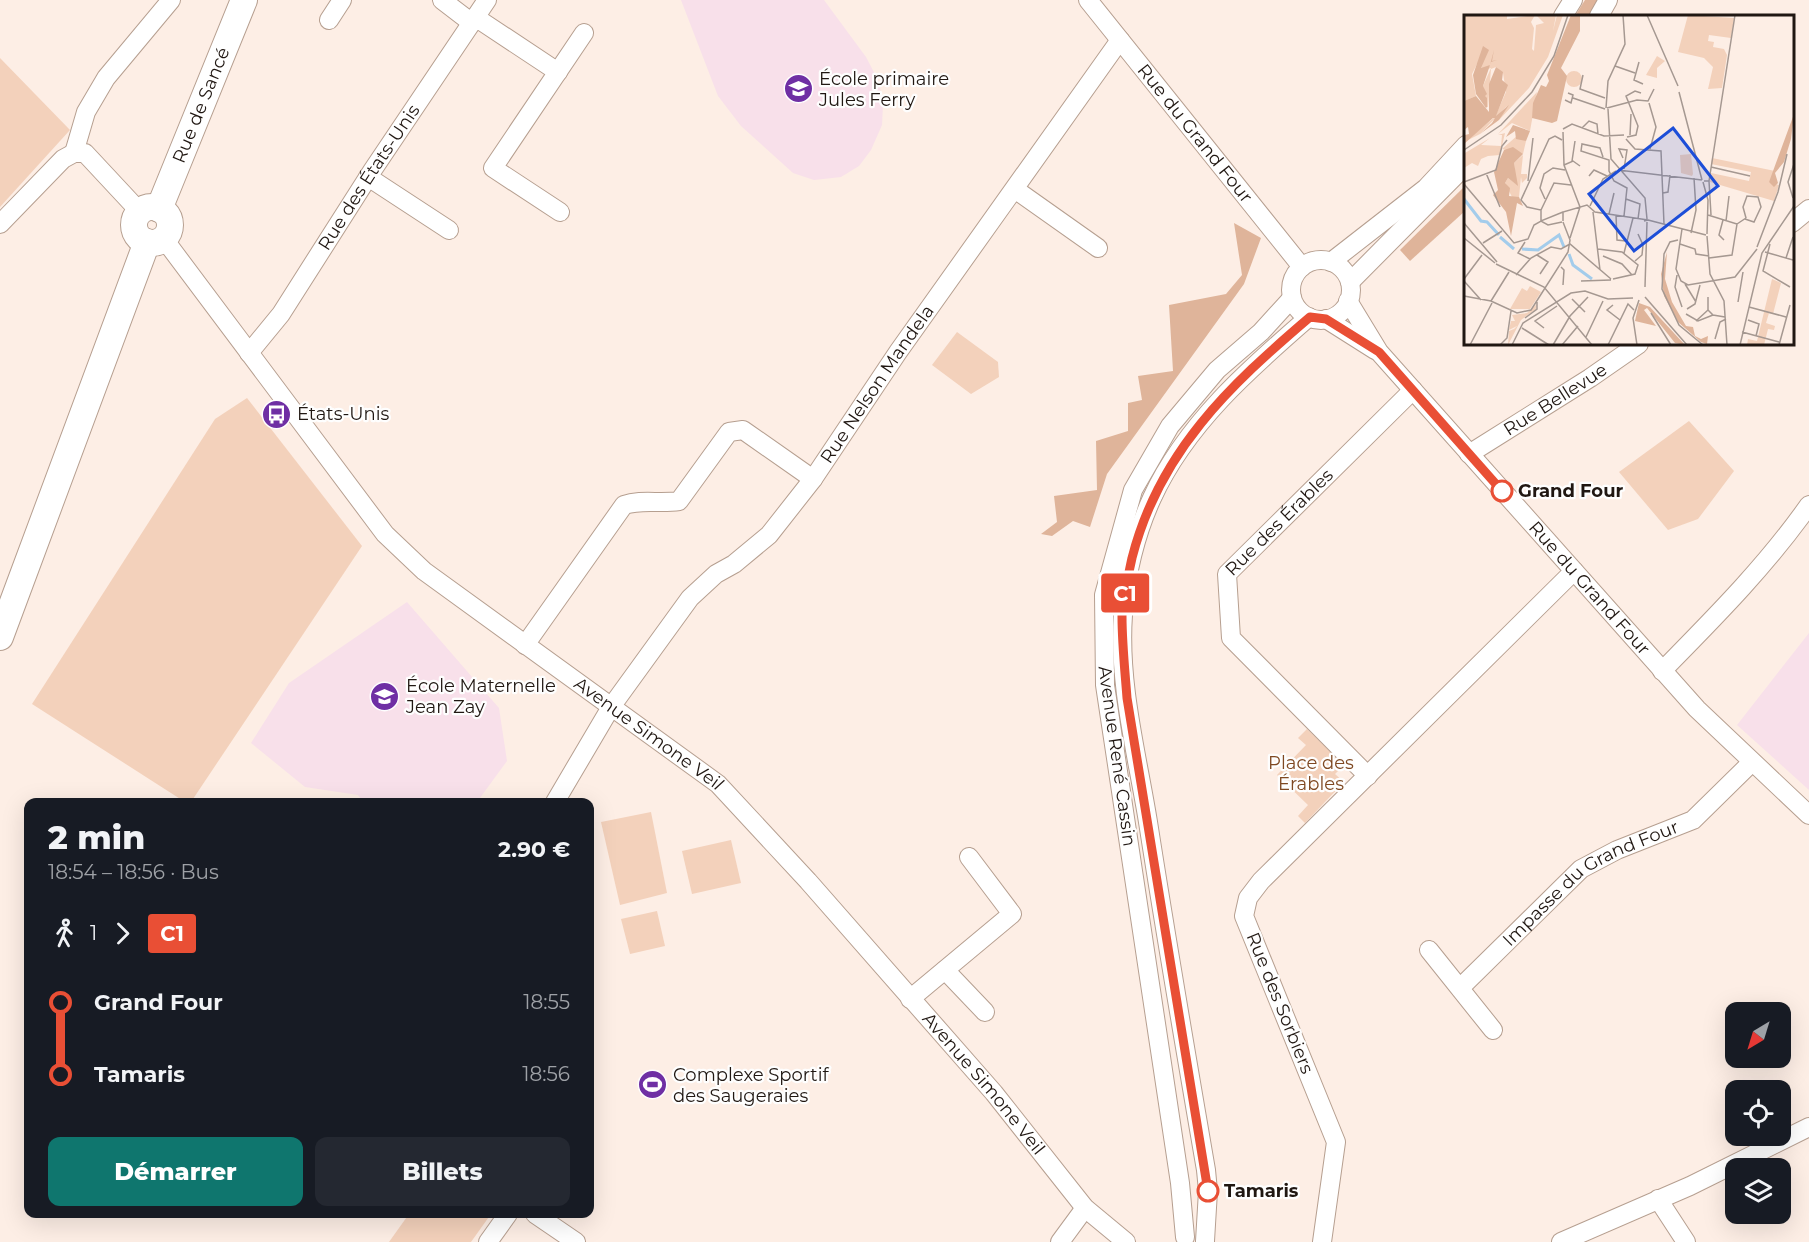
<!DOCTYPE html>
<html lang="fr">
<meta charset="utf-8">
<style>
:root{--surface:#171b24;--page:#242831;--text:#f1f3f6;--muted:#9ea1a6;--accent:#0f766e}
body{margin:0;font-family:Montserrat,sans-serif;background:var(--page);color:var(--text);height:100vh;display:flex;flex-direction:column;font-size:22px;white-space:nowrap}
*{box-sizing:border-box;margin:0}
p{font-size:20px;color:var(--muted)}
.icon{flex:none;width:33px;height:33px;fill:none;stroke:currentColor;stroke-width:2;stroke-linecap:round;stroke-linejoin:round}
.map{position:relative;flex:1;overflow:hidden}
.drawer{position:absolute;left:24px;top:798px;width:570px;height:420px;display:flex;flex-direction:column;background:var(--surface);border-radius:12px;box-shadow:0 6px 24px #0002}
.drawer>*{flex:none}
.badge{padding:0 12px;border-radius:4px;font-size:21px;line-height:39px}
.needle{width:39px;rotate:218deg}
.tools{position:absolute;left:1725px;top:1002px;display:grid;gap:12px}
.tools a{display:grid;place-items:center;width:66px;height:66px;border-radius:12px;background:var(--surface);box-shadow:0 6px 24px #0002;font-size:30px}
.map>.badge{position:absolute;translate:-50% -50%;box-shadow:0 0 0 3px #fff}
.legs{display:flex;align-items:center;gap:9px;height:66px;padding:0 24px;font-size:20px}
.legs p{margin-inline-start:auto}
.headline{display:flex;align-items:center;justify-content:space-between;height:102px;padding:0 24px}
h1{font-size:33px;font-weight:800;line-height:45px}
.action{display:flex;gap:12px;margin-top:auto;padding:12px 24px}
.action a{flex:1;height:69px;border-radius:12px;background:var(--accent);color:#fff;font-size:24px;font-weight:800;line-height:69px;text-align:center}
.action a+a{background:var(--page);color:var(--text)}
ul{padding:0 24px;list-style:none}
li{display:flex;align-items:center;gap:21px;height:72px;font-size:22px}
li i{display:grid;place-items:center;width:9px;height:100%;margin:0 8px;background:currentColor}
li i::after{content:'';width:15px;height:15px;margin:-8px;border:4px solid;border-radius:50%;background:var(--surface)}
li p{margin-inline-start:auto}
li:first-child i{background:linear-gradient(#0000 50%,currentColor 0)}
li:last-child i{background:linear-gradient(currentColor 50%,#0000 0)}
.map>svg:first-child{display:block}
</style>
<div class="map">
<svg width="1809" height="1242" viewBox="0 0 1809 1242">
<rect width="100%" height="100%" fill="#fdeee5"/>
<g fill="#f8e0ea">
<polygon points="681,0 824,0 866,57 879,82 883,104 882,125 871,150 859,166 841,177 814,180 793,173 741,126 718,96"/>
<polygon points="407,602 499,708 507,761 477,802 363,802 358,795 305,787 251,743 289,683"/>
<polygon points="1809,633 1809,790 1737,725"/>
</g>
<g fill="#f3d1bb">
<polygon points="0,58 70,130 0,207"/>
<polygon points="957,332 998,362 999,377 971,394 932,365"/>
<polygon points="247,398 362,546 191,802 185,802 32,704 215,419"/>
<polygon points="1689,421 1734,471 1698,519 1668,530 1619,472"/>
<polygon points="1307,729 1344,765 1335,774 1344,782 1305,823 1298,816 1308,805 1277,775 1306,745 1298,738"/>
<polygon points="651,812 667,893 620,905 601,822"/>
<polygon points="731,840 741,883 692,894 682,851"/>
<polygon points="657,911 665,946 630,954 621,919"/>
<polygon points="409,1214 491,1214 471,1242 389,1242"/>
</g>
<g fill="#dfb49a">
<polygon points="1585,0 1601,0 1593,16 1575,16"/>
<polygon points="1465,186 1465,211 1410,261 1400,250"/>
<polygon points="1234,223 1261,238 1244,284 1107,474 1090,527 1073,521 1052,536 1041,534 1057,522 1054,496 1097,490 1096,441 1128,431 1128,403 1142,400 1138,376 1173,371 1169,305 1226,294 1242,275"/>
</g>
<g fill="none" stroke-linecap="round" stroke-linejoin="round">
<defs>
<g id="street">
<polyline points="442,0 472,23"/>
<path id="s1" d="M1088,0L1302,267"/>
<polyline points="1563,16 1573,0"/>
<polyline points="1599,16 1608,0"/>
<polyline points="475,17 558,72"/>
<polyline points="329,20 342,0"/>
<polyline points="74,153 86,112 106,78 171,0"/>
<polyline points="368,177 449,230"/>
<polyline points="1016,190 1098,248"/>
<polyline points="560,212 493,168 584,33"/>
<polyline points="1792,223 1809,209"/>
<polyline points="0,224 63,159 74,153 85,153 140,212"/>
<path id="s2" d="M164,239L385,534L424,571L718,784L808,881L994,1093L1085,1208L1126,1242"/>
<circle cx="1321" cy="290" r="30"/>
<polyline points="1331,262 1426,188 1466,145"/>
<polyline points="1350,282 1466,165"/>
<path id="s3" d="M1348,301L1379,352L1697,709L1809,815"/>
<polyline points="1326,319 1375,350"/>
<path id="s4" d="M249,353L281,314L372,171L487,0"/>
<path id="s5" d="M1469,454L1590,378L1639,344"/>
<path d="M525,645L624,505C641,499 660,504 679,501L729,432L743,430L813,479"/>
<path d="M1662,671C1714,618 1766,566 1809,505"/>
<path id="s6" d="M1368,776L1231,638L1227,574L1413,390"/>
<path id="s7" d="M555,802L611,707L690,598L716,574L734,564L769,535L813,479L898,352L1120,40"/>
<polyline points="1429,950 1493,1030"/>
<polyline points="945,970 985,1012"/>
<path id="s8" d="M1460,988L1581,869L1617,850L1693,820L1752,762"/>
<polyline points="910,999 1012,914 969,857"/>
<polyline points="1658,1199 1686,1242"/>
<polyline points="535,1214 576,1242"/>
<polyline points="1185,1237 1180,1183 1105,685 1104,595 1133,490 1170,426 1217,370 1261,332 1292,298"/>
<path d="M1205,1241L1208,1191L1206,1170C1186,1054 1166,938 1148,822C1137,754 1118,683 1123,615C1125,576 1136,533 1152,498C1186,424 1249,369 1309,317"/>
<polyline points="488,1242 508,1214"/>
<polyline points="1060,1242 1085,1208"/>
<polyline points="1322,1242 1336,1142 1244,916 1248,898 1261,881 1574,571"/>
<polyline points="1561,1242 1690,1186 1809,1127"/>
</g>
<g id="secondary">
<circle cx="152" cy="225" r="18"/>
<path id="s9" d="M159,209L244,0"/>
<polyline points="0,637 147,242"/>
</g>
</defs>
<use href="#street" stroke="#b69f90" stroke-width="20"/>
<use href="#secondary" stroke="#b69f90" stroke-width="28"/>
<use href="#street" stroke="#fff" stroke-width="18"/>
<use href="#secondary" stroke="#fff" stroke-width="26"/>
</g>
<g fill="none" stroke-linecap="round" stroke-linejoin="round">
<defs>
<path id="line-1" d="M1208,1191L1127,698C1125,671 1122,644 1122,616C1123,597 1128,577 1132,558C1159,452 1229,386 1310,317L1326,319L1379,352L1502,491"/>
</defs>
<use href="#line-1" stroke="#fff" stroke-width="14"/>
<use href="#line-1" stroke="#e94f35" stroke-width="9"/>
</g>
<defs>
<symbol id="school-disc" viewBox="-11 -11 22 22"><circle r="9.5" fill="#6f2fa4" stroke="#fefefe"/><path d="M0-5L7-2L0 1L-7-2ZM-4 1L0 2.5L4 1V4Q0 6-4 4Z" fill="#fff"/></symbol>
<symbol id="bus-disc" viewBox="-11 -11 22 22"><circle r="9.5" fill="#6f2fa4" stroke="#fefefe"/><path d="M-5-6H5V4H4V6H2V4H-2V6H-4V4H-5ZM-3.5-4V0h7V-4ZM-3.5 1.2v1.5H-2V1.2ZM2 1.2v1.5H3.5V1.2Z" fill="#fff"/></symbol>
<symbol id="stadium-disc" viewBox="-11 -11 22 22"><circle r="9.5" fill="#6f2fa4" stroke="#fefefe"/><path d="M0-5a6.5 5 0 1 0 0 10a6.5 5 0 1 0 0-10ZM-3.5-1.8h7v3.6h-7Z" fill="#fff"/></symbol>
</defs>
<g fill-rule="evenodd">
<use href="#school-disc" x="782" y="72" width="33" height="33"/>
<use href="#bus-disc" x="260" y="398" width="33" height="33"/>
<use href="#school-disc" x="368" y="680" width="33" height="33"/>
<use href="#stadium-disc" x="636" y="1068" width="33" height="33"/>
</g>
<g fill="#fff" stroke="#e94f35" stroke-width="3">
<circle cx="1502" cy="491" r="10"/>
<circle cx="1208" cy="1191" r="10"/>
</g>
<g text-anchor="middle" dominant-baseline="central" stroke-width="4.5" stroke-linejoin="round" paint-order="stroke">
<g font-size="18" fill="#201712" stroke="#fefefe" text-anchor="start">
<text x="819" y="79">École primaire<tspan x="819" dy="21">Jules Ferry</tspan></text>
<text x="297" y="414">États-Unis</text>
<text x="406" y="686">École Maternelle<tspan x="406" dy="21">Jean Zay</tspan></text>
<text x="673" y="1075">Complexe Sportif<tspan x="673" dy="21">des Saugeraies</tspan></text>
</g>
<g font-size="18" fill="#201712" stroke="#fefefe">
<text stroke="none"><textPath href="#s9" startOffset="112">Rue de Sancé</textPath></text>
<text stroke="none"><textPath href="#s1" startOffset="171">Rue du Grand Four</textPath></text>
<text stroke="none"><textPath href="#s4" startOffset="213">Rue des États-Unis</textPath></text>
<text stroke="none"><textPath href="#s7" startOffset="532">Rue Nelson Mandela</textPath></text>
<text stroke="none"><textPath href="#s5" startOffset="102">Rue Bellevue</textPath></text>
<text stroke="none"><textPath href="#s6" startOffset="332">Rue des Érables</textPath></text>
<text stroke="none"><textPath href="#s3" startOffset="376">Rue du Grand Four</textPath></text>
<text stroke="none"><textPath href="#s2" startOffset="700">Avenue Simone Veil</textPath></text>
<text transform="translate(1117 756) rotate(82)">Avenue René Cassin</text>
<text stroke="none"><textPath href="#s8" startOffset="170">Impasse du Grand Four</textPath></text>
<text transform="translate(1280 1003) rotate(68)">Rue des Sorbiers</text>
<text stroke="none"><textPath href="#s2" startOffset="1186">Avenue Simone Veil</textPath></text>
</g>
<g font-size="18" font-weight="bold" fill="#201712" stroke="#fefefe" text-anchor="start">
<text x="1518" y="491">Grand Four</text>
<text x="1224" y="1191">Tamaris</text>
</g>
<g font-size="18" fill="#7f4821" stroke="#fefefe">
<text x="1311" y="763">Place des<tspan x="1311" dy="21">Érables</tspan></text>
</g>
</g>
<g transform="translate(1464 15)">
<rect width="330" height="330" fill="#fdeee5"/>
<path d="M0,0H43V4L71,0L67,7L70,13L68,34L70,36L72,10L80,8L72,0H92L89,16L93,0H99L84,42L65,73L35,105L43,91L16,119L0,127L31,102L42,77L39,58L32,52L27,54L24,92H21L19,71L27,53L20,55L13,49L8,59L12,81L0,86ZM224,0L270,3L267,23L245,20L244,26L250,27L249,32L260,34L263,40L258,73L244,74L249,52L240,43L214,37ZM193,41L201,46L193,53V63L182,60ZM102 64a8 8 0 1 1 16 0a8 8 0 1 1-16 0ZM73,77L66,116L48,108L34,119ZM41,118L36,140L24,141L17,144L14,151L8,148L0,153L1,138L26,123L17,130L37,131L38,120H34ZM54,120L62,126L59,139L38,134ZM227,139L229,159L228,161L217,158L216,140ZM59,140L57,159H63V163L58,168L57,162L55,182H48L41,168L44,163L52,169L50,148ZM248,143L311,156L305,167L315,170L310,186L246,167L247,158L285,166L287,157L247,149ZM308,264L317,268L309,299L305,298L302,308L311,311L310,315L304,314L300,330H283L284,324L293,326ZM66,271L77,277L66,294H46L58,273L63,276ZM73,289L72,294L57,305L44,330L45,316L50,314L53,311L45,315L47,306H51L48,300L63,298Z" fill="#f3d1bb"/>
<path d="M107,0H116V16L97,53L103,61L93,106L88,108L68,103L69,88L77,70L82,72L85,66L83,60ZM19,31L25,35L17,53L26,50L30,35L28,46L33,45L27,47L19,71L23,79L21,81L23,83V92L22,93L12,79L9,60ZM32,52L39,57L38,65L44,70L32,101L45,90L35,105L16,119L28,108L31,103H29L0,129L1,120L5,119L4,112L0,115V86L12,81L25,97V69ZM330,99L327,124L320,147L311,158L314,168L310,172L305,167ZM49,110L66,116L62,126L52,124L51,116L42,122ZM49,132L59,139L50,148L54,171L44,163L41,168L46,173L45,181L55,182L59,191L53,188L47,221L42,197L29,180L34,175L30,157L40,135ZM203,237L201,264L208,287L222,311L229,312L231,321L237,324L244,321L243,329L237,327L214,307L200,281L197,259ZM175,288L186,292L221,330L211,328L183,293L180,295L192,311L171,306Z" fill="#dfb49a"/>
<path fill="none" stroke="#a3cceb" stroke-width="3" d="M0,184L17,206L23,207L35,220M36,222L50,234M58,234L74,235L95,220L100,232M105,239L109,250L128,264"/>
<path fill="none" stroke="#a59891" stroke-width="1.5" d="M183,0L214,71M175,47L170,65L179,69M151,51L171,58M119,60L116,74L141,83M215,77L238,165M109,83L141,94M101,85L107,88L109,80L104,78M185,88L192,112L186,134M142,93L144,66L161,29L159,0M143,93L173,85L184,86L190,74M144,94L147,144L181,183L183,204M118,113L125,106L133,109L134,119M99,114L108,109L140,121L160,120M99,117L100,150L116,192L106,223M166,120L167,99M163,122L172,120L174,111L162,81L171,76L177,78M162,124L171,134L197,136L200,209M98,125L91,121L85,124L57,185L63,192L77,195V206L99,197M0,135L37,110L68,77L90,41L104,0M139,142L136,133L118,129L117,136L145,145V156L150,166L163,173L160,201M159,143L155,134L163,135L160,154M108,146L111,126M100,150L109,146L116,151M247,152L286,161M154,155L238,165M22,158L36,192M125,161L130,155L143,161M64,166L69,123M240,166H245L271,0M245,166L247,200M0,167L32,155L38,131L43,125M239,167L244,185L243,219M0,169L50,228L64,224L70,210L77,206L84,210L98,207M199,178L204,177L206,160M329,183L324,167L330,149M81,184L76,173L80,159L89,153L101,155M162,184L176,189L174,204M126,191L139,164L152,156M77,195L90,168L107,170M129,197L136,255M145,199L150,178M152,200L153,225L162,226M244,200L273,209L268,240L245,243M184,205L242,220M259,205L255,220L260,225M99,206V197L123,190L131,197L184,205L180,206M262,206L265,181M0,208L33,247M273,209L282,203L279,192L283,181L294,182L297,192L290,207L281,204M218,214L212,254L217,266L224,270L271,262L293,234M227,218L232,195L230,163M243,221L246,259L260,286L263,330M0,223L31,248M214,225L206,227L200,239L198,274L215,310L239,330M61,227L54,238L66,244M19,228L38,216M216,229L231,234L232,239L245,241M306,229L299,256L326,272M293,232L314,177L323,139M134,234L158,237L174,250L171,259L149,264M301,237L329,245M160,238L169,203M73,240L84,247L76,259M139,241L158,249L168,260M322,243L329,222M171,246L178,240L179,230L174,219M32,249L80,272L128,330M97,252L100,255L99,270M52,260L67,243L87,232L97,234L106,229L147,264M213,260L211,272L218,292M0,264L18,240M0,266L17,285M117,266L147,265M221,269L232,287M181,272L183,207M0,281L27,286L53,298L67,295L104,237L106,225L99,207M181,282L223,330M108,284L121,297M27,286L45,257M274,287L279,257M149,290L143,295L156,305M285,292L322,302M223,294L231,289L236,270M244,295L249,300L261,302M187,298L207,330M222,299L234,306L249,300M61,303L73,294V287M284,305L295,309L292,321M232,306L244,295V282M58,313L85,330M80,313L71,306L93,291M278,317L315,327M122,322L139,286M251,324L256,307L262,304M6,330L28,288M36,330L43,323L47,296M48,330L59,308L107,278L121,276L144,284L169,283M89,330L106,301L124,282M98,330L114,311M144,330L164,289L170,295M173,330L169,303L175,285M276,330L298,238L330,191M315,330L326,290"/>
<path fill="#1d4ed8" fill-opacity="0.15" stroke="#1d4ed8" stroke-width="3" d="M209,113L254,171L170,236L125,179Z"/>
<rect width="330" height="330" fill="none" stroke="#201712" stroke-width="3"/>
</g>
</svg>
<div class="tools">
<a><svg class="needle" viewBox="-14 -14 28 28"><path d="M0-13l5 13h-10z" fill="#e53935"/><path d="M0 13l5-13h-10z" fill="#9ea1a6"/></svg></a>
<a><svg class="icon" aria-label="locate" viewBox="0 0 24 24"><circle cx="12" cy="12" r="6"/><path d="M12 2v4M12 18v4M2 12h4M18 12h4"/></svg></a>
<a><svg class="icon" aria-label="layers" viewBox="0 0 24 24"><path d="M12 4l9 5-9 5-9-5zM3 14l9 5 9-5"/></svg></a>
</div>
<b class="badge" style="left:1125px;top:593px;background:#e94f35;color:#fff">C1</b>
<section class="drawer">
<div class="headline"><div><h1>2 min</h1><p>18:54 – 18:56 · Bus</p></div><b>2.90 €</b></div>
<div class="legs"><svg class="icon" aria-label="walk" viewBox="0 0 24 24"><circle cx="13" cy="4" r="2"/><path d="M13 8l-2 6 4 7M11 14l-3 7M7 12l3-4h3l4 4"/></svg>1<svg class="icon" aria-label="forward" viewBox="0 0 24 24"><path d="M9 5l7 7-7 7"/></svg><b class="badge" style="background:#e94f35;color:#fff">C1</b></div>
<ul>
<li><i style="color:#e94f35"></i><b>Grand Four</b><p>18:55</p></li>
<li><i style="color:#e94f35"></i><b>Tamaris</b><p>18:56</p></li>
</ul>
<div class="action"><a>Démarrer</a><a>Billets</a></div>
</section>
</div>
